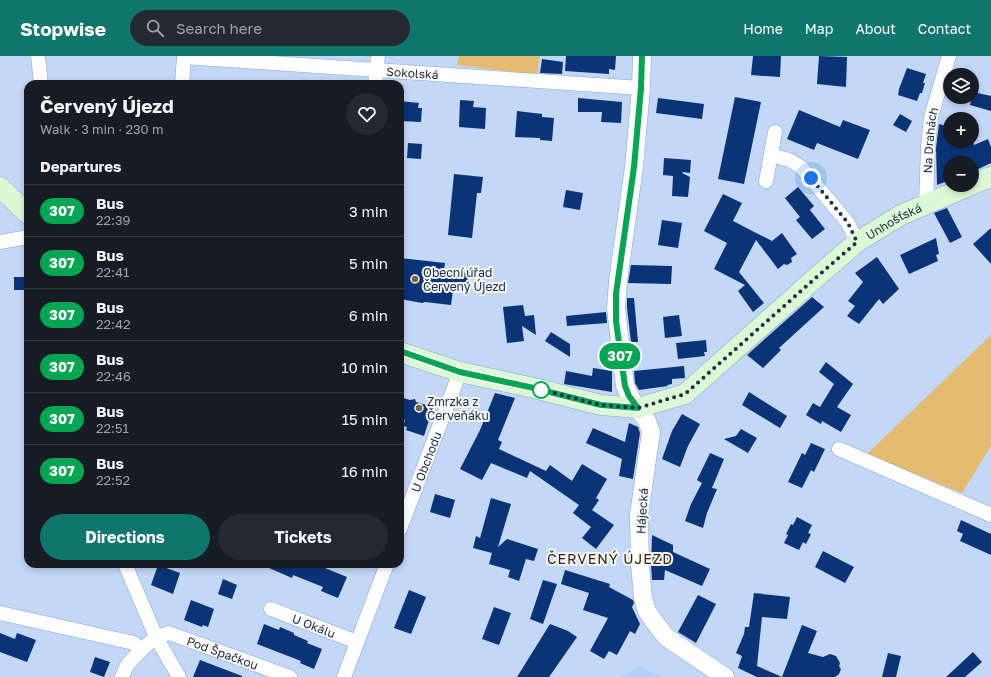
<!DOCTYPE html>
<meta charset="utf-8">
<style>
:root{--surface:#171b24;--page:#242831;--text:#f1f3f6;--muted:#9ea1a6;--line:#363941;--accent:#0f766e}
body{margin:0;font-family:"Golos Text",sans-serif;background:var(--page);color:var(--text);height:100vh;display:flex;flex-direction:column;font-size:15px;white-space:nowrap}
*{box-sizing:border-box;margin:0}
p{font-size:13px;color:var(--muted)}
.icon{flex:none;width:22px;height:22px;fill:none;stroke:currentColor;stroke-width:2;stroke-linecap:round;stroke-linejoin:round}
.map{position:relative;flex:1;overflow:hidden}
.panel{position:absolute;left:24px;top:24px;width:380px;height:488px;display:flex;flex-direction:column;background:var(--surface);border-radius:12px;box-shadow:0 2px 6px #0003}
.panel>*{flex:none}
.badge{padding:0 8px;border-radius:13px;font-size:14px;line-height:26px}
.tools{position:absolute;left:943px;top:12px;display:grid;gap:8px}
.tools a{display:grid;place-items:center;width:36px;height:36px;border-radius:50%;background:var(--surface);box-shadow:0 2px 6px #0003;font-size:20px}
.you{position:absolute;width:20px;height:20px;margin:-10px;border:3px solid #fff;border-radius:50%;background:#1a73e8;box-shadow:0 0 0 6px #1a73e833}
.map>.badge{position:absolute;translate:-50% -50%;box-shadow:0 0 0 2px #fff}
h2{padding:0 16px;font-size:15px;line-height:36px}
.round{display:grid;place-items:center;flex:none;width:42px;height:42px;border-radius:21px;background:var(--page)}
.headline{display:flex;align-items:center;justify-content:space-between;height:68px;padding:0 16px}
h1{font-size:19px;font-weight:700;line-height:30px}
.button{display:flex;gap:8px;margin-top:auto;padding:8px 16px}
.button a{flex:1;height:46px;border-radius:24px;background:var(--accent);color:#fff;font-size:16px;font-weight:700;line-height:46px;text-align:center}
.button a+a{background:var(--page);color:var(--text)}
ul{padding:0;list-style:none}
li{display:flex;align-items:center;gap:12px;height:52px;padding:0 16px;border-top:1px solid var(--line)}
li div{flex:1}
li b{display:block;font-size:15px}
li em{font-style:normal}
li .badge{min-width:44px;font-weight:700;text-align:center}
header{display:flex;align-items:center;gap:24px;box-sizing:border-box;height:56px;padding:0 20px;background:var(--accent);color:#fff}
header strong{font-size:19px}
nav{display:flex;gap:22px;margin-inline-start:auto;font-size:14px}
.search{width:280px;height:36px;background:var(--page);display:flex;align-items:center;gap:10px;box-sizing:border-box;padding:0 14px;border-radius:22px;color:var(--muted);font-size:15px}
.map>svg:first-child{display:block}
</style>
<header>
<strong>Stopwise</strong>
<div class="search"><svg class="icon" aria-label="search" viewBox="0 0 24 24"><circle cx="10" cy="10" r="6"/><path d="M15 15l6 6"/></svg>Search here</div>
<nav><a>Home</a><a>Map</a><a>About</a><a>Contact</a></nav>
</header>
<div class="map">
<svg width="991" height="621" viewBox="0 0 991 621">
<rect width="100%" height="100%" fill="#c3d7f6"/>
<polygon fill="#b3d0ff" points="640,611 663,621 619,621"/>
<g fill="#e5ba71">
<polygon points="459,0 540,0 537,19 457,9"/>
<polygon points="991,279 991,390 962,437 867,398"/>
</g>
<g fill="#0a3477">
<polygon points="566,0 616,0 615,14 609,13 609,18 565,15"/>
<polygon points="753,0 781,0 780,21 751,19"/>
<polygon points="819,0 847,1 846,31 817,28"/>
<polygon points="542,3 563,6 562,18 540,17"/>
<polygon points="907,12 926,18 923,27 925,27 922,37 920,37 917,45 898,39 899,33"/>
<polygon points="973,36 991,40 991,55 970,49"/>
<polygon points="735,41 761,46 744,128 718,123"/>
<polygon points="578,42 622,46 621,67 601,66 602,56 578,56"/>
<polygon points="658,42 704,48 702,63 656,57"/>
<polygon points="460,44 474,45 473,51 486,52 485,73 459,71"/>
<polygon points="400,45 419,47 418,52 422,52 421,66 400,65"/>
<polygon points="799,54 840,71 843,64 870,74 858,103 817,87 814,94 787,83"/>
<polygon points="517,55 542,58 542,61 554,62 552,85 540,84 540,82 515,81"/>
<polygon points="900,58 912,65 906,76 893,69"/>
<polygon points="939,68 950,71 950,85 973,85 974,89 988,83 991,91 991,107 972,116 972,107 950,107 950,124 937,129 936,92"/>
<polygon points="408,87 422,88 421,103 407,102"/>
<polygon points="664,102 691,104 690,117 683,116 682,117 690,121 688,141 672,140 673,120 663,119"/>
<polygon points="454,118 483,121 481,137 477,137 472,182 448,179"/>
<polygon points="798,131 814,150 810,154 825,173 812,183 796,164 800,161 785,142"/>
<polygon points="566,134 583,137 580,154 563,151"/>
<polygon points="723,138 742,147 733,165 772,185 782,177 797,198 791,202 792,206 787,209 784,208 778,213 756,184 739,216 764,247 753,256 738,235 745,229 714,213 727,187 704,175"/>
<polygon points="947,152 962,181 950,187 934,157"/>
<polygon points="662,164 682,167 678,192 658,189"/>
<polygon points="991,172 991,208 973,188"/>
<polygon points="936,182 939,198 936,199 938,205 909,218 900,199"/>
<polygon points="877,201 899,233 883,248 879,243 859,268 847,260 855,250 848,245 863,226 855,217"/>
<polygon points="400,202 445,207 444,214 468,217 467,235 453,234 451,249 425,246 422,247 400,243"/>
<polygon points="631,209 672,210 671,228 628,227"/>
<polygon points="14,221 28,221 27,234 14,234"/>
<polygon points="812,241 824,251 779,292 781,294 763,312 747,299"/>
<polygon points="627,242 634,242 638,286 631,286 627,252"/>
<polygon points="523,249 525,260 534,259 536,279 522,270 524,285 507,287 503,251"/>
<polygon points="606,256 607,267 567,270 566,260"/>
<polygon points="679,259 682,280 665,282 663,261"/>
<polygon points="551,276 570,288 570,301 545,285"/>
<polygon points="706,284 707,296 704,296 705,300 678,303 676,287"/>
<polygon points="826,306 853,328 837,351 851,359 841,376 822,365 821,368 806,359 813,347 820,351 834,328 819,316"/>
<polygon points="684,310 685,322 672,323 672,328 667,329 668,330 639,334 635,327 634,315"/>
<polygon points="593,312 612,315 612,336 564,328 566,315 592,320"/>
<polygon points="749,336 787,360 780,372 742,349"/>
<polygon points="495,337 515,342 498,384 502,386 499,393 546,415 550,409 572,425 582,408 607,423 596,442 599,444 592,454 614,469 596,493 582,482 591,471 573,457 579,449 530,415 527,422 491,407 482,424 460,413 480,374"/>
<polygon points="400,341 410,344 415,343 416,346 433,351 424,380 406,374 407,371 403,370 405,364 400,362"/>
<polygon points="682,358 700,368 688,390 680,411 662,403 672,375"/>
<polygon points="629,367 638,371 640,377 633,423 619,420 622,403 586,387 593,372 625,386"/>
<polygon points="741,373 757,382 748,397 724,383 736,380"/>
<polygon points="811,387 825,393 814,416 811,414 802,432 788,426 802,397 805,399"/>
<polygon points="710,397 724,403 712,432 717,433 707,457 703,472 685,465 691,448 702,427 697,424"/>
<polygon points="435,438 455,444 450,462 430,456"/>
<polygon points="491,442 511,448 498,491 507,483 538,493 534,505 526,503 519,525 508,521 510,514 489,508 492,497 473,492 476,480 480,482"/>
<polygon points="797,461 812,469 808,477 811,478 806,488 803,486 799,494 784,487 788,479 786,478 791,468 793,469"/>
<polygon points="961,464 991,478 991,499 960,485 963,478 957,475"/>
<polygon points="652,479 673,489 673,496 710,513 702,530 665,514 664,524 652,524 651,509"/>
<polygon points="823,495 854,511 845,527 815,511"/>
<polygon points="260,508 315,508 347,521 338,542 321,535 323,531 293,519 292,522"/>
<polygon points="158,509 180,517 173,538 151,529"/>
<polygon points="565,514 610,528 609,531 633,544 634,547 632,551 640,568 635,578 630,575 617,599 609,595 604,603 590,595 608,562 583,554 589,537 561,528"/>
<polygon points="223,523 237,529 232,543 218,538"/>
<polygon points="543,524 557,528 543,568 530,563"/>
<polygon points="409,534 426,541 411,578 394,572"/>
<polygon points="754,537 790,541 787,563 762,561 757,610 782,621 802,569 817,575 808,597 823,601 830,598 836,600 840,607 839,610 841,613 839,618 835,621 757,621 738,612 742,600 736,597 744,578 745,571 749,571"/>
<polygon points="698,539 716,548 696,587 678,576"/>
<polygon points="191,544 214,553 208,571 203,569 202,571 184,564"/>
<polygon points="494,551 511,557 499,589 482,583"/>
<polygon points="264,568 279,574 280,571 294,577 294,579 308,585 307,587 322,593 314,613 300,607 301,605 257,588"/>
<polygon points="550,568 568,575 577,581 549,621 517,621"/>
<polygon points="0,577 15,583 17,577 36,584 27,606 0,596"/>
<polygon points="973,596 982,606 965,621 946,621"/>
<polygon points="888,597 901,600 896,621 882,621"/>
<polygon points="95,601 110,606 104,621 90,616"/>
<polygon points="200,604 242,620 242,621 193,621"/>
</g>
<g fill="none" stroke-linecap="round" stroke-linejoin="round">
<defs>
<g id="minor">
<polyline points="38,0 41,28"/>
<path id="s1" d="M184,1L641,32"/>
<polyline points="182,28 184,0"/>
<polyline points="375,28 378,0"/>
<polyline points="771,99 789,104 801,111 848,167 857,186"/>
<polyline points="766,125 775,76"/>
<path id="s2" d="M926,147L928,91L931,61L949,0"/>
<polyline points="0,186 28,181"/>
<polyline points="839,393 991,459"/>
<path id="s3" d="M400,473L460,316"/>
<polyline points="125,508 156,581 179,621"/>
<path id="s4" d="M271,553L357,586"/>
<polyline points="0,557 134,587 140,595"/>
<path id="s5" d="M122,621L127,609L140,595L156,581L169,577L290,621"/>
<polyline points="344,621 387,508"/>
</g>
<polyline id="tertiary" points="642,0 641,32 634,111 618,225 616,252 625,330 632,344 647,365 651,376 639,459 640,509 643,542 647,555 653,564 666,581 725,621"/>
<g id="secondary">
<polyline points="972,128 991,121"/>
<polyline points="0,131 28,158"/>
<path id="s6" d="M400,296L460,316L534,332L601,349L638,352L685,338L819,219L857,186L901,159L971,129"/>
</g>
</defs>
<use href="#minor" stroke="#86a5d8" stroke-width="15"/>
<use href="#tertiary" stroke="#86a5d8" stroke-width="19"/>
<use href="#secondary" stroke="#86a5d8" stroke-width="21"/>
<use href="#minor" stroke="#fff" stroke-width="14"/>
<use href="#tertiary" stroke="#fff" stroke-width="18"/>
<use href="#secondary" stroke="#dcf9d6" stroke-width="20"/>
</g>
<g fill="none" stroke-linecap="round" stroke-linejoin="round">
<defs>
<polyline id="line" points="400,295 460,316 534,332 601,349 638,352 629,340 625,330 616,265 616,238 634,111 641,32 642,0"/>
</defs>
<use href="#line" stroke="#fff" stroke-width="9"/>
<use href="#line" stroke="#00a651" stroke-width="6"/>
<polyline stroke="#222e42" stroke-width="4" stroke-dasharray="0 7.2" points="541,334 534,332 601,349 638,352 685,338 819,219 857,186 848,167 811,122"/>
</g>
<g fill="#7c6133" stroke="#f3f7fc" stroke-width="1.5">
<circle cx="415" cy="223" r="4"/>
<circle cx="419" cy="352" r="4"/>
</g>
<circle fill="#fff" stroke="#00a651" stroke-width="2" cx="541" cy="334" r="8"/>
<g text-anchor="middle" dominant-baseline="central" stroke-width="4" stroke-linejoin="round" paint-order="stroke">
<g font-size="12" fill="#222e42" stroke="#f3f7fc">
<text stroke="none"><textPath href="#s1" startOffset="229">Sokolská</textPath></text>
<text stroke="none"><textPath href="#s2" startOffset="63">Na Drahách</textPath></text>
<text stroke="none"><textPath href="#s6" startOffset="566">Unhošťská</textPath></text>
<text stroke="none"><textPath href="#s3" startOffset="72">U Obchodu</textPath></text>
<text transform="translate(642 455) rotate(-86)">Hájecká</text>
<text stroke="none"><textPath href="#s4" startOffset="46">U Okálu</textPath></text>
<text stroke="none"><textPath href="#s5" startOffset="124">Pod Špačkou</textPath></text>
</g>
<g font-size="12" fill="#222e42" stroke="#f3f7fc" text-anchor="start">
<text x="423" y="216">Obecní úřad<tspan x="423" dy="14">Červený Újezd</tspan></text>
<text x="427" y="345">Zmrzka z<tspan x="427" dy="14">Červeňáku</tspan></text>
</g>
<g font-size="14" letter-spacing="1" fill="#3b2700" stroke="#f3f7fc">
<text x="610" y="502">ČERVENÝ ÚJEZD</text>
</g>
</g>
</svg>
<div class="tools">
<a><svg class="icon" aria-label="layers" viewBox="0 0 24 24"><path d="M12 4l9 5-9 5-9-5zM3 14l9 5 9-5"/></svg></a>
<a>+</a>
<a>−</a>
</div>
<div class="you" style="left:811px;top:122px"></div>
<b class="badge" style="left:620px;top:300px;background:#00a651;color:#fff">307</b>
<section class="panel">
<div class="headline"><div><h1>Červený Újezd</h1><p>Walk · 3 min · 230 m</p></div><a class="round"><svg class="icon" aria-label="heart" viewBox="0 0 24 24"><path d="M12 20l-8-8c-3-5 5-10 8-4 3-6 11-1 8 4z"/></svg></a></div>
<h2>Departures</h2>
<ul>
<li><span class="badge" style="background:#00a651;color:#fff">307</span><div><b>Bus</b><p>22:39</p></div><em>3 min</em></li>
<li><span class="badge" style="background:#00a651;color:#fff">307</span><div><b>Bus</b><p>22:41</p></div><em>5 min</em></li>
<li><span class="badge" style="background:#00a651;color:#fff">307</span><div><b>Bus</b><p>22:42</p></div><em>6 min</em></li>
<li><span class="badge" style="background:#00a651;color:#fff">307</span><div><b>Bus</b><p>22:46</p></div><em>10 min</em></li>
<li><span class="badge" style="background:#00a651;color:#fff">307</span><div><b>Bus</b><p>22:51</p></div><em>15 min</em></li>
<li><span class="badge" style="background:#00a651;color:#fff">307</span><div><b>Bus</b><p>22:52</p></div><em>16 min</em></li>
</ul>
<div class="button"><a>Directions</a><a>Tickets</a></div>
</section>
</div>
